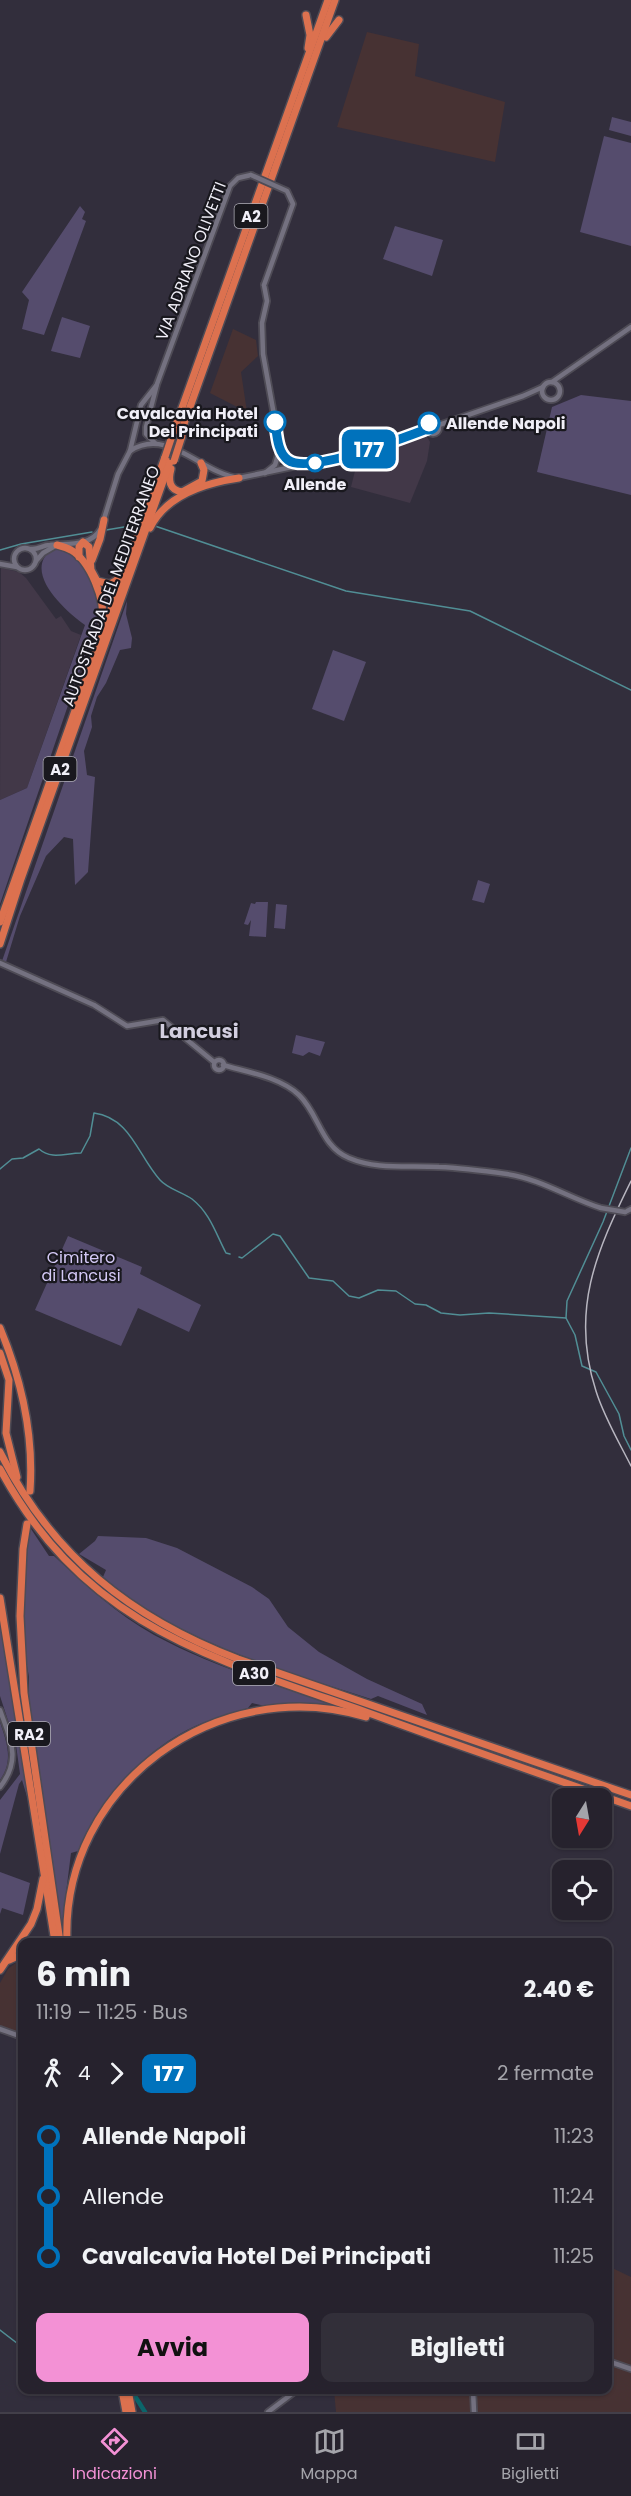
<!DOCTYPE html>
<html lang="it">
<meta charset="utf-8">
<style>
:root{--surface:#26222d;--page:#322f39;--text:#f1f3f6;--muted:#a4a4aa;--line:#423f49;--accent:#f391d5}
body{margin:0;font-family:Poppins,sans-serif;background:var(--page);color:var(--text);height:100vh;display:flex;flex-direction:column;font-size:22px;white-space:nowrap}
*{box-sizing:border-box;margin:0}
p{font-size:20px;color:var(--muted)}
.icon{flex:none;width:33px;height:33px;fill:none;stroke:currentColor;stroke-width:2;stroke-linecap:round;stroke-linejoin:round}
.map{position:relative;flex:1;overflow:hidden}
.details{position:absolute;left:18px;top:1938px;width:594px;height:456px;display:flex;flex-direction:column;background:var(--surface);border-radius:12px;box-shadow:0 2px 4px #0004,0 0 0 2px var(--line)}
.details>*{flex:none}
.badge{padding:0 12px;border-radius:9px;font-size:21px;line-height:39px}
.needle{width:39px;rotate:191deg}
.fabs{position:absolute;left:552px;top:1788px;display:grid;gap:12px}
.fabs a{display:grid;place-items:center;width:60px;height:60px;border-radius:12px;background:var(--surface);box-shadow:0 2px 4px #0004,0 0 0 2px var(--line);font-size:30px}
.map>.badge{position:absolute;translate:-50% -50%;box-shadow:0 0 0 3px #fff}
.legs{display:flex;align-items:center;gap:9px;height:66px;padding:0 18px;font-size:20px}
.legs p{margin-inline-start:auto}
.summary{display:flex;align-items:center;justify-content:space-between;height:102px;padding:0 18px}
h1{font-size:33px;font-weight:700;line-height:45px}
.action{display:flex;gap:12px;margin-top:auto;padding:12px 18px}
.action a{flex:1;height:69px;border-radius:12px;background:var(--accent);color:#111;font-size:24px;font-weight:700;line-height:69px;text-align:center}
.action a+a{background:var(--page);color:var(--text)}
ul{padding:0 18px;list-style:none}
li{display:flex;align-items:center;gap:21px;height:60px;font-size:22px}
li i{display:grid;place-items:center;width:9px;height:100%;margin:0 8px;background:currentColor}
li i::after{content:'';width:15px;height:15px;margin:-8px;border:4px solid;border-radius:50%;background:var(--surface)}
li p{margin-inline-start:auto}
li:first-child i{background:linear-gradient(#0000 50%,currentColor 0)}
li:last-child i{background:linear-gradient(currentColor 50%,#0000 0)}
.menu{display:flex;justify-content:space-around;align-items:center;height:84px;border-top:2px solid var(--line);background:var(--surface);font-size:16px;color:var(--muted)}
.menu a{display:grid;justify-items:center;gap:3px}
.menu .selected{color:var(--accent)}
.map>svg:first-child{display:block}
</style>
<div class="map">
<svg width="631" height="2412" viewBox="0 0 631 2412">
<rect width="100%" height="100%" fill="#322e3c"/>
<g fill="#423848">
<polygon points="426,435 430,442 427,461 410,503 351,487 358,459"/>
<polygon points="1,568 19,572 26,578 56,619 61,616 71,631 81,635 27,788 0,800"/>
</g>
<g fill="#473233">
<polygon points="367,32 419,44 415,76 505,102 495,162 337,127"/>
<polygon points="233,329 256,340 258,356 241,372 247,412 210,393"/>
<polygon points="22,1961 22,2034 0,2026 0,1983 8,1969 17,1962"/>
<polygon points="608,2266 631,2277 631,2412 336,2412 334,2390 608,2390"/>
</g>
<g fill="#554c6d">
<polygon points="612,117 631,122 631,136 609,130"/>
<polygon points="604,136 631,143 631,246 580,232"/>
<polygon points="80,206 85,212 82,219 86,221 44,335 22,329 29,300 22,292"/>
<polygon points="395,226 443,240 432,276 383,259"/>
<polygon points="62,317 90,326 80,358 51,351"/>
<polygon points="581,395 631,401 631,495 537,472 552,407"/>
<path d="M54,548C83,548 95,586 101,609L0,904V800L27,788L85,625C64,610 20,570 54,548Z"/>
<polygon points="127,601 126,614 132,638 131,648 120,650 106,683 97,697 91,716 92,727 84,751 87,775 95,777 88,872 75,885 73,839 64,837 46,856 20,916 6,962 2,961"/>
<polygon points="333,650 366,662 344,721 312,709"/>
<polygon points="478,880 490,884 484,903 472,900"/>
<polygon points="256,902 268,902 266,937 249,936 251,920 248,925 244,924 251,903 255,904"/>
<polygon points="276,904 287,905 285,929 274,928"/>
<polygon points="296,1035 325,1042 320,1056 309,1052 303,1056 292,1053"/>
<polygon points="68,1236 142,1267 140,1274 201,1305 189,1332 138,1308 121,1346 35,1310"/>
<path d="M31,1529L49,1556H54C85,1585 117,1614 154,1635C210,1665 273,1685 333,1704L335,1707L265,1706L252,1703L248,1708C228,1715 206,1720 187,1730C134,1758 105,1799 78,1851L71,1853L62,1925L29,1715V1677L24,1649V1613L28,1538Z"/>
<path d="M98,1536L146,1538L177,1548L252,1587L269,1599L288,1627L319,1652L367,1679L422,1704L427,1715L378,1696L371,1699C279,1669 178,1642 103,1577L106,1570L79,1554L95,1541Z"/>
<polygon points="0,1621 29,1803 22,1780 19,1784 0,1854 0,1800 20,1774 16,1745 0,1696"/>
<path d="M0,1722C7,1743 14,1761 0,1780Z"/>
<polygon points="0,1872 30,1883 23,1915 2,1908 0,1914"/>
</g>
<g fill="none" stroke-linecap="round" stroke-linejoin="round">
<g stroke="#518e95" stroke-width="1.5">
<polyline points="155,526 346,591 470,611 631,690"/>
<polyline points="106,530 124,527"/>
<polyline points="0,550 21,544 92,532"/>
<polyline points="631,1148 603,1222 567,1301 566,1318 575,1335 582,1366 596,1372 619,1414 624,1436 631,1450"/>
<path d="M0,1169L12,1159L23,1158L39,1149C52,1160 65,1153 81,1153L90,1136L94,1113C131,1118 138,1156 160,1180C168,1189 182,1192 192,1199C210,1213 216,1234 226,1253L230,1254"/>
<polyline points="239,1257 242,1258 273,1234 280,1236 309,1278 333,1281 349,1296 359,1298 378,1290 396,1291 415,1304 426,1305 441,1313 460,1315 489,1313 566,1318"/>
<polyline points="0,2330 22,2347"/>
</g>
<polyline stroke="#0c656a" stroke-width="4.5" points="133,2393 145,2412"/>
<defs>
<g id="minor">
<polyline points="264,285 267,301 262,323 263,354 280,448 289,461 303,464"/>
<circle cx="551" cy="391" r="9"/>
<polyline points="552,382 631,327"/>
<circle cx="433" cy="428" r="6"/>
<polyline points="439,425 523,396 543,387"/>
<polyline points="155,443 146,434 146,427 157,384 230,186 238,178 251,175"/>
<path d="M130,451C168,426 202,474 239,478L350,455L427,429"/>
<polyline points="265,473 275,465 280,448"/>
<polyline points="103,522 118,474 130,451 141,405 156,386"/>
<circle cx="25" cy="559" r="11"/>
<path d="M31,549C39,550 42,545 50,545C66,543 90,547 100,530"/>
<polyline points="36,561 43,553 55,546"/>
<polyline points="0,564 17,567"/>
<polyline points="0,963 94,1005 127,1026 163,1020 214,1062"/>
<circle cx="219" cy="1065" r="5"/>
<path d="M223,1065C247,1072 280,1077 299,1095C319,1114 321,1147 349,1158C377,1170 409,1165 439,1167C462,1168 485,1171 507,1174C541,1179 569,1198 601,1208"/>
<polyline points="625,1212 631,1209"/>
<path d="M0,1710C10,1739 22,1759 0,1787"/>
<polyline points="0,2029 22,2037"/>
<polyline points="608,2361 631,2369"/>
<polyline points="473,2390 474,2412"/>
<polyline points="268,2412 297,2390"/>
</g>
<g id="highway">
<polyline points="306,15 310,35 308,48"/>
<polyline points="326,37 339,20"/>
<polyline points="173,433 328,0"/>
<polyline points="180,435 335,0"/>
<path d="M171,469C168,480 169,490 182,492L202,481L204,470L201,463"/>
<path d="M150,528C166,495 205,483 239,478"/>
<path d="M57,545C61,546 67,548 71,550C90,561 106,600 102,622"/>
<polyline points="79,557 79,547 83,542 89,547 91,570 97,581 110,584 117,580 119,575"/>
<polyline points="92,560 100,539 104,520"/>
<polyline points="0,922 165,457"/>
<polyline points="0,944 21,879 171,459"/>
<path d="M0,1328C22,1381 34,1434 30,1491"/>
<polyline points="0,1353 9,1380 6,1433 17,1477"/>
<path d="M0,1452C52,1556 131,1618 238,1659L631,1795"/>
<path d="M0,1469C85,1626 209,1657 366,1712C454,1744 542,1775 631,1806"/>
<polyline points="27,1524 23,1549 20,1616 24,1693 60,1942"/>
<polyline points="0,1598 55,1942"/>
<path d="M67,1942C61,1785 218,1672 366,1717"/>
<polyline points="9,1960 22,1954"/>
<polyline points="0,1970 31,1924 37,1909 43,1879"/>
<polyline points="122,2390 126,2412"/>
<polyline points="128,2390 132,2412"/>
</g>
</defs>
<use href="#minor" stroke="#4e4b55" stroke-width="8"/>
<use href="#highway" stroke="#4e4b55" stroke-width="10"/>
<use href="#minor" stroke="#747180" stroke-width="4.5"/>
<use href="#highway" stroke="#dc714f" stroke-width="7"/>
<path stroke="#b8b6c0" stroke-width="1.5" d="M631,1181C596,1252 570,1311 596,1391C604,1417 619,1442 631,1466"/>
<defs>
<g id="minor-bridge">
<polyline points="251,175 287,191 293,204 264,285"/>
<polyline points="601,1208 625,1212"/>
</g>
<g id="highway-bridge">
<polyline points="165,457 173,433"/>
<polyline points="174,461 182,436"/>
</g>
</defs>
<use href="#minor-bridge" stroke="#4e4b55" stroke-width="8" stroke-linecap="butt"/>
<use href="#highway-bridge" stroke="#4e4b55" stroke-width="10" stroke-linecap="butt"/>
<use href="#minor-bridge" stroke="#747180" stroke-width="4.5"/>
<use href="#highway-bridge" stroke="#dc714f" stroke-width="7"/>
</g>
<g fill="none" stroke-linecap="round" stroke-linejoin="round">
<defs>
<path id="line-1" d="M275,422C277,434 277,452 288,460C308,475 403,438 427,429L429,423"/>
</defs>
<use href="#line-1" stroke="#fff" stroke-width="14"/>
<use href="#line-1" stroke="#0072bc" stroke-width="9"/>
</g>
<g fill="#fff" stroke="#0072bc" stroke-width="3">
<circle cx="275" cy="422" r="10"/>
<circle cx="429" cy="423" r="10"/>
<circle cx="315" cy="463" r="8"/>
</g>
<g text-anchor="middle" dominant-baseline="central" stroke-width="4.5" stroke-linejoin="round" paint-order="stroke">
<g fill="#19181e" stroke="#b0aeb7" stroke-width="1.5">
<rect x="234.5" y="204" width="33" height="24" rx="4.5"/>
<rect x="43.5" y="757" width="33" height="24" rx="4.5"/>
<rect x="233" y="1661" width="42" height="24" rx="4.5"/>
<rect x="8" y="1722" width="42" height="24" rx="4.5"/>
</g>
<g font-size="15" font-weight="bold" fill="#f1eff8">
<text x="251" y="216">A2</text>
<text x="60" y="769">A2</text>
<text x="254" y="1673">A30</text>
<text x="29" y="1734">RA2</text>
</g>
<g font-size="16" fill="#f1eff8" stroke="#19181e">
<text transform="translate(191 261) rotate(-69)">VIA ADRIANO OLIVETTI</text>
<text transform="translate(111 586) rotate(-70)">AUTOSTRADA DEL MEDITERRANEO</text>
</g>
<g font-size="16" font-weight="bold" fill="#f1eff8" stroke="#19181e" text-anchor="end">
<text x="258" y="413">Cavalcavia Hotel<tspan x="258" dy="18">Dei Principati</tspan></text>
<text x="446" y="423" text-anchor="start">Allende Napoli</text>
<text x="315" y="484" text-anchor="middle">Allende</text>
</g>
<g font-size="16" fill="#d4c9f6" stroke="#19181e">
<text x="81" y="1257">Cimitero<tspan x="81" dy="18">di Lancusi</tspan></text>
</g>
<g font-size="20" font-weight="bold" fill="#d2cedf" stroke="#19181e">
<text x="199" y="1031">Lancusi</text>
</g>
</g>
</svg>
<div class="fabs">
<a><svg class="needle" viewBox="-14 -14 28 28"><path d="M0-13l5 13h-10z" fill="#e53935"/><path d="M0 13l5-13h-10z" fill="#a4a4aa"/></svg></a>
<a><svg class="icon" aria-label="locate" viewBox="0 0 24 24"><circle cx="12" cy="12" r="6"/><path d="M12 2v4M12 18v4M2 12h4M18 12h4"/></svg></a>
</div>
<b class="badge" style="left:369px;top:449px;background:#0072bc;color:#fff">177</b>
<section class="details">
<div class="summary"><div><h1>6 min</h1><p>11:19 – 11:25 · Bus</p></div><b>2.40 €</b></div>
<div class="legs"><svg class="icon" aria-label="walk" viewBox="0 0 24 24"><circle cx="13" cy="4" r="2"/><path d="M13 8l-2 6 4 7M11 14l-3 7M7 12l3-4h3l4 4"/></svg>4<svg class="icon" aria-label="forward" viewBox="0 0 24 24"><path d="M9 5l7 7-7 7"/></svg><b class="badge" style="background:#0072bc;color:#fff">177</b><p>2 fermate</p></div>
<ul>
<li><i style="color:#0072bc"></i><b>Allende Napoli</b><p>11:23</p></li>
<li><i style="color:#0072bc"></i><span>Allende</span><p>11:24</p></li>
<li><i style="color:#0072bc"></i><b>Cavalcavia Hotel Dei Principati</b><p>11:25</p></li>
</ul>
<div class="action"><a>Avvia</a><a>Biglietti</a></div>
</section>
</div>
<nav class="menu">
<a class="selected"><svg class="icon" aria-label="directions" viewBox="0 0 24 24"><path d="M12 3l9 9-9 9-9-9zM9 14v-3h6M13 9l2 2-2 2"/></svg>Indicazioni</a>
<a><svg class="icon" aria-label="map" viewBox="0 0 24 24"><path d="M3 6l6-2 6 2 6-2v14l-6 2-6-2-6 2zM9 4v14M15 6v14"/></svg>Mappa</a>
<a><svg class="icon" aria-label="tickets" viewBox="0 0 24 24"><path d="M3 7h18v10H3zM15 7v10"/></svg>Biglietti</a>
</nav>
